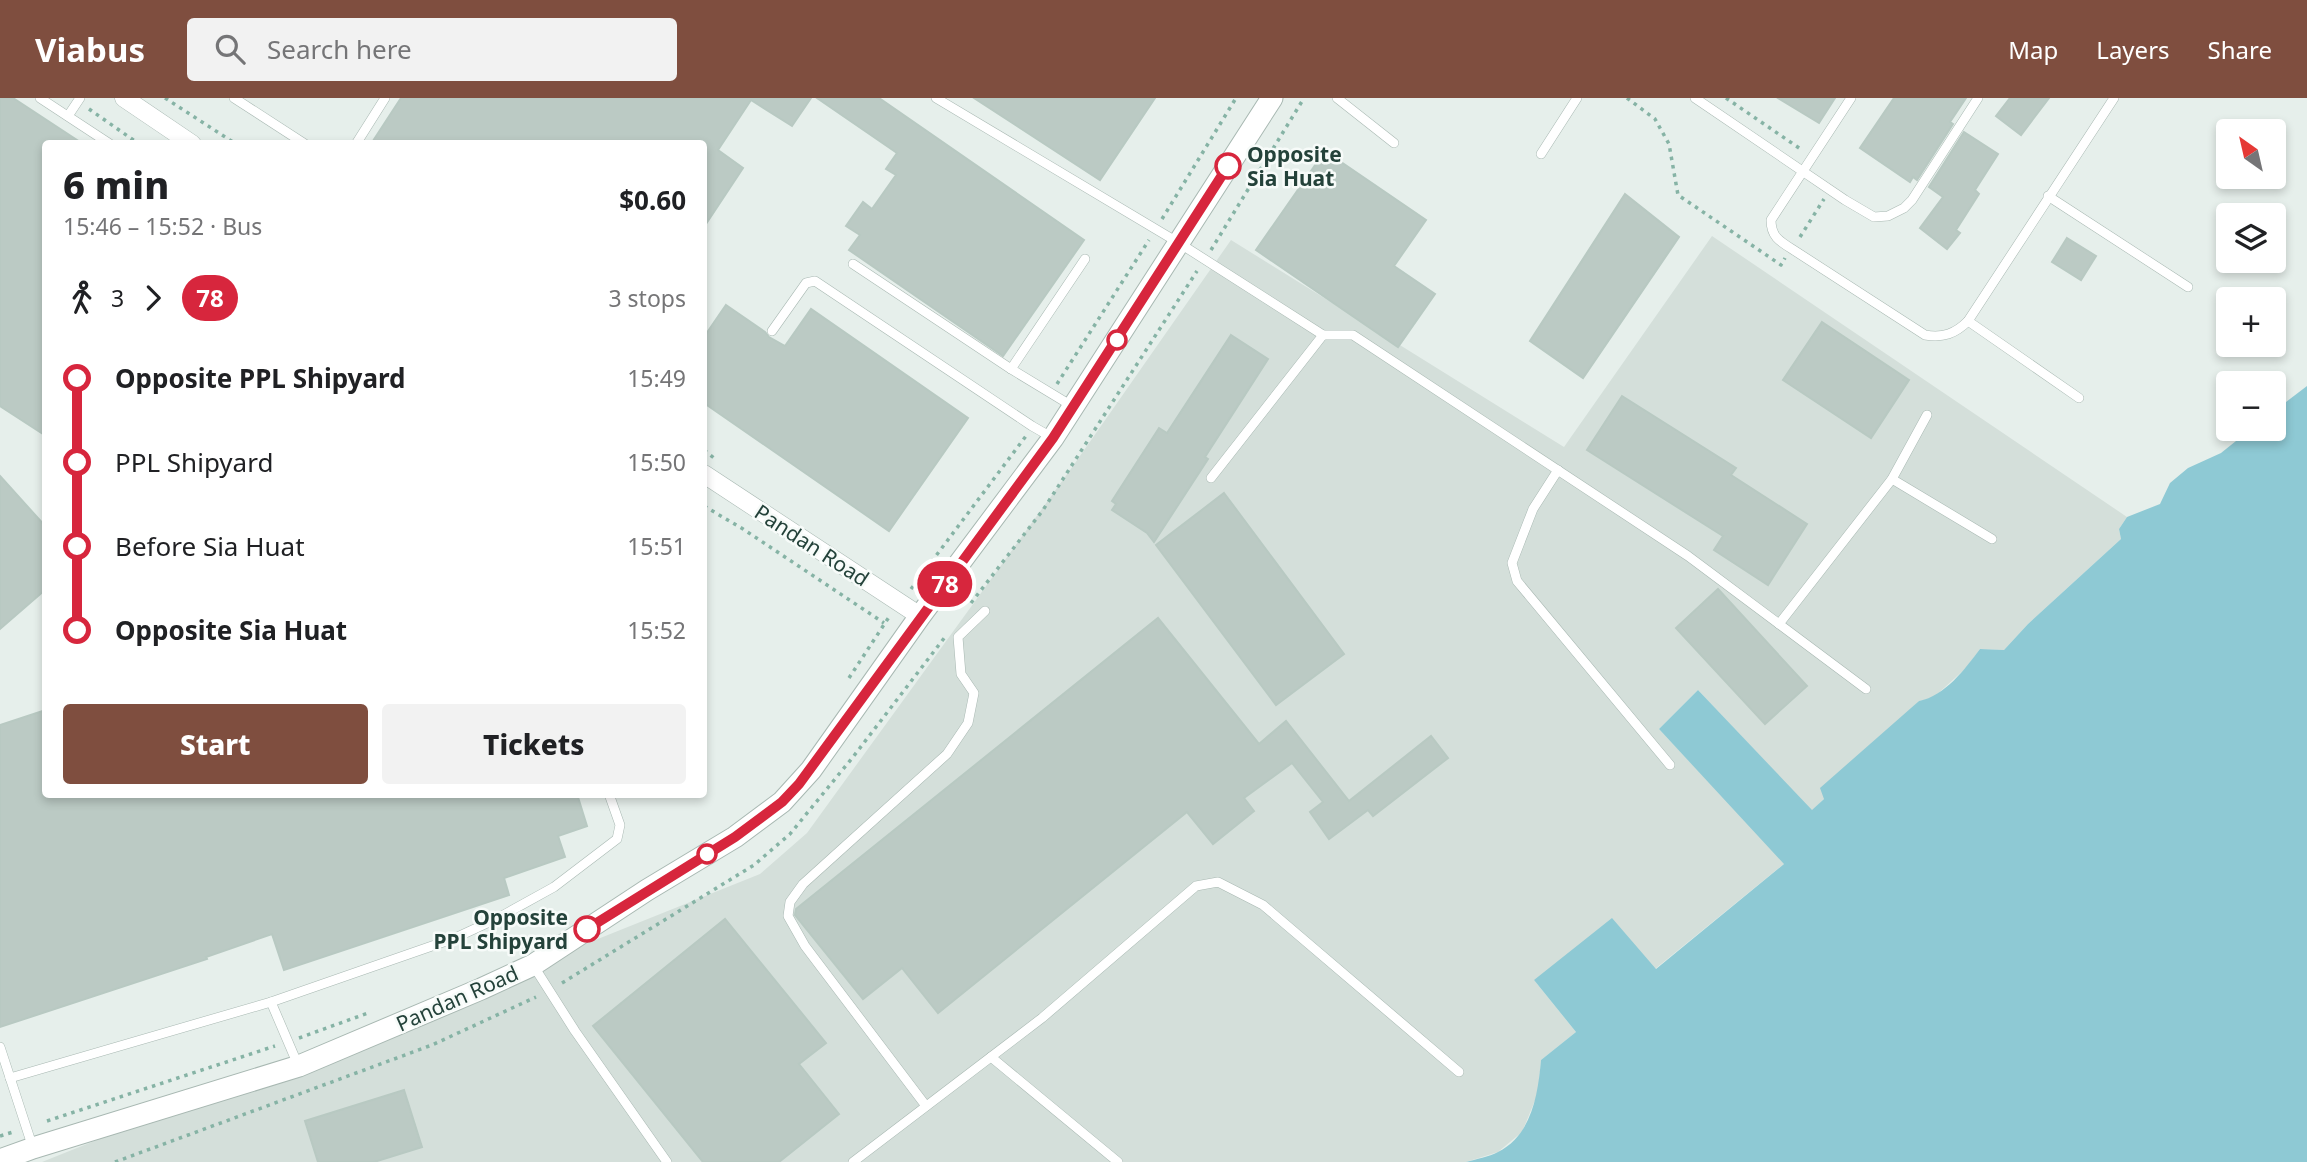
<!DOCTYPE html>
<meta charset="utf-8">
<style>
:root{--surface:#fff;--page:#f2f2f2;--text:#202124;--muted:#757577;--accent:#7f4e3f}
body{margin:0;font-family:"Noto Sans",sans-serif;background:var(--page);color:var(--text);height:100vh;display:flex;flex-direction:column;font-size:26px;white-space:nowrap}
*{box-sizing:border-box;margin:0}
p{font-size:23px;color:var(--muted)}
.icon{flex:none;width:38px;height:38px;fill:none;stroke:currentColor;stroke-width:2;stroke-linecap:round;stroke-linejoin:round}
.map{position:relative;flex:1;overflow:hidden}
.panel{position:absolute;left:42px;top:42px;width:665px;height:658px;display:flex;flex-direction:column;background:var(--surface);border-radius:7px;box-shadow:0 4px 10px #0003}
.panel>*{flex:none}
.badge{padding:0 14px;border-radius:23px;font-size:24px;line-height:46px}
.needle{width:46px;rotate:326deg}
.buttons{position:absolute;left:2216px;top:21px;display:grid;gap:14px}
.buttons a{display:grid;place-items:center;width:70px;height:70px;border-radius:7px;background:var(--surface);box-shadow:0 4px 10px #0003;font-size:35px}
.map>.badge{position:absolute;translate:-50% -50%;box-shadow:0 0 0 4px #fff}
.legs{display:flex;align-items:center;gap:10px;height:77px;padding:0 21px;font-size:23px}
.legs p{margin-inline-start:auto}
.headline{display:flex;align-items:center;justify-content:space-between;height:119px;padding:0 21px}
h1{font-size:38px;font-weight:800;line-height:52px}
.primary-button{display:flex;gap:14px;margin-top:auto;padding:14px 21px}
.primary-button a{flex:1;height:80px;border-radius:7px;background:var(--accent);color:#fff;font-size:28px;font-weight:800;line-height:80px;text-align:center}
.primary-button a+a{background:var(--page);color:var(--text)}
ul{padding:0 21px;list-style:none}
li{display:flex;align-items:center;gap:24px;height:84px;font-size:26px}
li i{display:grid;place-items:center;width:10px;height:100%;margin:0 9px;background:currentColor}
li i::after{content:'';width:18px;height:18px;margin:-9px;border:5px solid;border-radius:50%;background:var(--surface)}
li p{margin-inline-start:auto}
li:first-child i{background:linear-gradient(#0000 50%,currentColor 0)}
li:last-child i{background:linear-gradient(currentColor 50%,#0000 0)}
header{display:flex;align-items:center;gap:42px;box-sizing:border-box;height:98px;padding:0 35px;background:var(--accent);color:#fff}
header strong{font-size:33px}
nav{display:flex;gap:38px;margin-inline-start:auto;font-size:24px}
.search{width:490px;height:63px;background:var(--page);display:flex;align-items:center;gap:18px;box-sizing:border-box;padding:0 24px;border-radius:7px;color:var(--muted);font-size:26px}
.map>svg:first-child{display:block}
</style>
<header>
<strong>Viabus</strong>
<div class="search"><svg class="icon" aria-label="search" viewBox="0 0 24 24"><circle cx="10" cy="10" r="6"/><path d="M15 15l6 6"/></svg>Search here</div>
<nav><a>Map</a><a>Layers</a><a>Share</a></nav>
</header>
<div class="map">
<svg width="2307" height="1064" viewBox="0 0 2307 1064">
<rect width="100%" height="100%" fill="#e6efeb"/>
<polygon fill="#d4dfda" points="1712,138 2127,419 2119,431 2121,441 2028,526 2004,552 1980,551 1966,570 1933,600 1919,603 1812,713 1698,592 1659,631 1785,765 1655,871 1534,882 1576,934 1541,962 1538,995 1522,1034 1498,1054 1466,1064 42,1064 760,776 807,735 1073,368 1231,142 1564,349"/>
<path fill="#8ec9d4" d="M2307,288V1064H1466C1476,1061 1489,1059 1498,1054C1532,1037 1538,996 1541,962L1576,934L1534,882L1612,820L1656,871L1784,766L1659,631L1698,592L1812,712L1824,701L1820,690L1919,603C1945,598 1965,571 1980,551L2004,552L2028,526L2121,441L2119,431L2127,419L2160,406L2170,385L2188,370L2221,355L2251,331H2273V314Z"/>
<g fill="#bbcac4" stroke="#b8c9c2" stroke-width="2">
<polygon points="0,0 13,0 83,46 46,46 46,338 0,308"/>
<polygon points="401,0 811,0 792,28 751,2 718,52 743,70 704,129 704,46 371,46"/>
<polygon points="817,0 879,0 1084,142 1003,258 849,152 860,137 846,128 863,104 872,111 896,77 886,71 897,55"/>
<polygon points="974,0 1155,0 1100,82"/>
<polygon points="1778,0 1835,0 1819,25"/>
<polygon points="1894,0 1966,0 1950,24 1953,26 1917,82 1913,79 1910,84 1860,50"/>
<polygon points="2010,0 2049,0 2021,37 1996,18"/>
<polygon points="1964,34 1998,56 1975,92 1979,96 1956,132 1960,135 1947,151 1920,130 1943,99 1929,89"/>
<polygon points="1325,53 1426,122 1394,168 1435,196 1398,249 1256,152"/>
<polygon points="1625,96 1679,139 1583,280 1530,243"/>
<polygon points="2067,140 2096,158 2081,182 2052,164"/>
<polygon points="726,207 765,234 769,239 785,248 811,211 968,320 889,433 704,305 704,239"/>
<polygon points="1822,224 1909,282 1871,340 1783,282"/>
<polygon points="1231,237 1268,261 1205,359 1208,361 1154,444 1147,435 1112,412 1116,406 1112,403 1159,330 1167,335"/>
<polygon points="1622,298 1736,370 1731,377 1807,426 1768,487 1714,452 1723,438 1587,352"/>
<polygon points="0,378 46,429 46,491 0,531"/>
<polygon points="1224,395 1344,556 1276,607 1156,447"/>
<polygon points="1718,491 1807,588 1765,626 1676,530"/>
<polygon points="1158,520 1259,646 1286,623 1349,703 1431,638 1448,660 1373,718 1368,712 1329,741 1310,714 1323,704 1292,665 1244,700 1254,713 1213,746 1187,714 938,915 902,870 863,901 795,817 796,811"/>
<polygon points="46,612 46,696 577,696 587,728 558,738 565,759 504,780 509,797 284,872 272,836 206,859 207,861 0,929 0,627"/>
<polygon points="725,821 826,945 799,966 839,1016 779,1064 703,1064 593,928"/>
<polygon points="404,992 422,1049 374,1064 318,1064 305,1023"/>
</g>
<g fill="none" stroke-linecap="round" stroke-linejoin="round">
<defs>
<g id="service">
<polyline points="40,0 110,46"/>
<polyline points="234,0 305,46"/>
<polyline points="936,0 1179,145 1323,237 1353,237 1688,458 1866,591"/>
<polyline points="1337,0 1394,45"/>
<polyline points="1695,0 1845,102 1874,119 1888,118 1904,110 1912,102 1978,0"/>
<path d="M1851,0L1771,122C1771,138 1779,143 1792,151L1925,237C1943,240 1955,236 1968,223L2114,0"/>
<polyline points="68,18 80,0"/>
<polyline points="356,46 385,0"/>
<polyline points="1541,56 1577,0"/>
<polyline points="2048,98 2188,189"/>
<polyline points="853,166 1011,271 1072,308"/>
<polyline points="1968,223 2079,300"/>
<polyline points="772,233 806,185 815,183 1032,328 1053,340"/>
<polyline points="1011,271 1085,161"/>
<polyline points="1558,372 1533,411 1512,465 1517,483 1670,667"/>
<polyline points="1211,380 1323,237"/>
<polyline points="1892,381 1992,441"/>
<polyline points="1779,526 1892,381 1927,317"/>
<polyline points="533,867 575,933 667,1064"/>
<polyline points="271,904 298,967"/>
<polyline points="0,949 33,1050"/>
<polyline points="991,959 1118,1064"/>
<polyline points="10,980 271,904 455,840 498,820 554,789 617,741 620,727 609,696"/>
<polyline points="926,1008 805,848 788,818 790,804 803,786 947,656 968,625 974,595 961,576 958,539 985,513"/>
<polyline points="853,1064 1042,920 1196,788 1218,784 1263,807 1459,974"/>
</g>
<g id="minor">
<polyline points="124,0 192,46"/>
<polyline points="704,376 920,518"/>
</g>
<polyline id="tertiary" points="0,1062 33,1050 299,968 481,891 533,867 647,792 735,739 782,704 811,672 920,518 1053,340 1272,0"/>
</defs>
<use href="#service" stroke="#a8b8b2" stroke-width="10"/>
<use href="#minor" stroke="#a8b8b2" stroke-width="19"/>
<use href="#tertiary" stroke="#a8b8b2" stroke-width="23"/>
<g stroke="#86b3a5" stroke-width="3.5" stroke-dasharray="3.5 5" stroke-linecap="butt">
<polyline points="165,0 236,46"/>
<polyline points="1627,0 1655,21 1669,46 1678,97 1781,167 1785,160"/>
<polyline points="1726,0 1802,52"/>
<polyline points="89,11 139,46"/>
<polyline points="1162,121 1236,0"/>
<polyline points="1800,139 1824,101"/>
<polyline points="1211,152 1304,0"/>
<polyline points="1057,286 1149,142"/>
<polyline points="704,352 714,360"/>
<polyline points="704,408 743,431 884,525"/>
<polyline points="911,491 1026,338"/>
<polyline points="971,505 1043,412 1197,173"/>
<polyline points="849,580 889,519"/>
<polyline points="562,885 754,767 790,736 853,659 945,539"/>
<polyline points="299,940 368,915"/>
<polyline points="47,1023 275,948"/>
<polyline points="0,1038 13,1034"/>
<polyline points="115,1064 432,947 536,899"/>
</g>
<use href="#service" stroke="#fff" stroke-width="9"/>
<use href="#minor" stroke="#fff" stroke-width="18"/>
<use href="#tertiary" stroke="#fff" stroke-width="21"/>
</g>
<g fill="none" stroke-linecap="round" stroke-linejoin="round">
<defs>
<polyline id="line-1" points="587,831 735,739 782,704 799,686 1053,340 1228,68"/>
</defs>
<use href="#line-1" stroke="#fff" stroke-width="16"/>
<use href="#line-1" stroke="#d7263d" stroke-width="10"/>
</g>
<g fill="#fff" stroke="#d7263d" stroke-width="3.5">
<circle cx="1228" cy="68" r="12"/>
<circle cx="1117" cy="242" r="9"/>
<circle cx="707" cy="756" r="9"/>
<circle cx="587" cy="831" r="12"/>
</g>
<g text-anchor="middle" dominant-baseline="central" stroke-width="5" stroke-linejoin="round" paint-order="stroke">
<g font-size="21" font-weight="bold" fill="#24423a" stroke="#f7fbf9" text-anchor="start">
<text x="1247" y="56">Opposite<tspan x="1247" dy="24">Sia Huat</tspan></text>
<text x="568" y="819" text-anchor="end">Opposite<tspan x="568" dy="24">PPL Shipyard</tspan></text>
</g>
<g font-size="21" fill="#24423a" stroke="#f7fbf9">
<text transform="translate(812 447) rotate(33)">Pandan Road</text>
<text transform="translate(457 900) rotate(-24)">Pandan Road</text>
</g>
</g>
</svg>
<div class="buttons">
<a><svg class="needle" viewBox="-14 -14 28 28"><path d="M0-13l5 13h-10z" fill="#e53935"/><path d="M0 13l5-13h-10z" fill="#757577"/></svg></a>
<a><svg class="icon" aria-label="layers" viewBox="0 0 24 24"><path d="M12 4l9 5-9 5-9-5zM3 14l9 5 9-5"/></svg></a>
<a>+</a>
<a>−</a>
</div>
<b class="badge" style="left:945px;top:486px;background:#d7263d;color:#fff">78</b>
<section class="panel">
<div class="headline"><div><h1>6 min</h1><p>15:46 – 15:52 · Bus</p></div><b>$0.60</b></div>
<div class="legs"><svg class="icon" aria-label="walk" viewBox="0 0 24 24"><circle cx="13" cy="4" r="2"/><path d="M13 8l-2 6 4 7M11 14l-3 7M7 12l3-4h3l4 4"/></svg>3<svg class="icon" aria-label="forward" viewBox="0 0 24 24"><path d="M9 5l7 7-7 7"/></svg><b class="badge" style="background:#d7263d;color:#fff">78</b><p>3 stops</p></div>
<ul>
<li><i style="color:#d7263d"></i><b>Opposite PPL Shipyard</b><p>15:49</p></li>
<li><i style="color:#d7263d"></i><span>PPL Shipyard</span><p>15:50</p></li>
<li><i style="color:#d7263d"></i><span>Before Sia Huat</span><p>15:51</p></li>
<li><i style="color:#d7263d"></i><b>Opposite Sia Huat</b><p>15:52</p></li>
</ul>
<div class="primary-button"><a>Start</a><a>Tickets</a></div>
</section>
</div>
